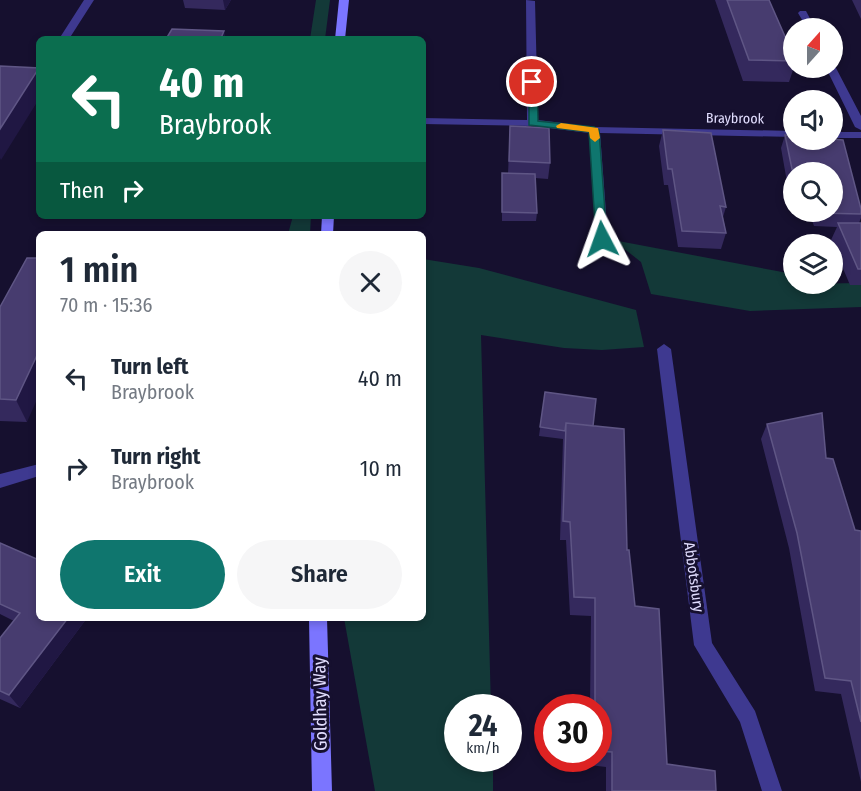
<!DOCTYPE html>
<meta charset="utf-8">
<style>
:root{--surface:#fff;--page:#f6f6f7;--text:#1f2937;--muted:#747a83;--accent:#0f766e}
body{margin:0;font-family:"Fira Sans Condensed",sans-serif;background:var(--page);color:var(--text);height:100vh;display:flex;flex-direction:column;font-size:22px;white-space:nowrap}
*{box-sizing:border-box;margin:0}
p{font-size:20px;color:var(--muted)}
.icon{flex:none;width:33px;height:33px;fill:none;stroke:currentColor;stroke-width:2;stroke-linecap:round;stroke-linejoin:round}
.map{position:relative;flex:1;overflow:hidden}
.sheet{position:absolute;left:36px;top:231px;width:390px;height:390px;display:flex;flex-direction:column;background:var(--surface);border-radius:9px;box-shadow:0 3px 9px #0003}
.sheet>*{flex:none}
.top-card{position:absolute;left:36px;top:36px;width:390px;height:183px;border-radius:9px;box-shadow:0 3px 9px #0003;background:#0b6e4f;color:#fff;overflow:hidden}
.needle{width:39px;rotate:21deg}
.fabs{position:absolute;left:783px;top:18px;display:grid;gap:12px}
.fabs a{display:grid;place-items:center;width:60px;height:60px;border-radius:50%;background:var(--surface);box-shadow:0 3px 9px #0003;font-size:30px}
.speed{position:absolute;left:444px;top:694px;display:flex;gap:12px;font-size:30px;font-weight:700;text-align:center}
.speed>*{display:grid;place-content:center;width:78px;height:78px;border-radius:50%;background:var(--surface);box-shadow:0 3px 9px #0003;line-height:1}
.speed small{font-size:15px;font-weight:400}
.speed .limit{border:9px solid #d22;background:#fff;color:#111}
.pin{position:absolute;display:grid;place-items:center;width:51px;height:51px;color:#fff;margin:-26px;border:3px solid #fff;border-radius:50%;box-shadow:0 2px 6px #0007}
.me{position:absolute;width:66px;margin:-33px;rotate:356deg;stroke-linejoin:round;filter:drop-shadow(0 0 4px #0008)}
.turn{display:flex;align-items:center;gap:21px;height:126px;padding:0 24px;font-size:27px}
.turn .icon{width:78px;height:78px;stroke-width:2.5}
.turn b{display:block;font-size:42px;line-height:51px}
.then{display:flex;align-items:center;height:57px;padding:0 24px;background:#0003;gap:12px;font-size:22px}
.round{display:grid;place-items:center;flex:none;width:63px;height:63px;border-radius:32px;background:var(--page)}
.head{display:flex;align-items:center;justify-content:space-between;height:102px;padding:0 24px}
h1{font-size:36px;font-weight:600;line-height:45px}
.button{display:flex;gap:12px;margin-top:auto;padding:12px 24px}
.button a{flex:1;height:69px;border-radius:36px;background:var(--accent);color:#fff;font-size:24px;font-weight:600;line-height:69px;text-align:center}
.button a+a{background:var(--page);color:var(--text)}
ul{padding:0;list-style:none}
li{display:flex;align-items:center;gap:18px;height:90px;padding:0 24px}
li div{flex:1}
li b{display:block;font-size:22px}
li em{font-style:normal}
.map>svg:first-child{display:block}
.green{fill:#133938}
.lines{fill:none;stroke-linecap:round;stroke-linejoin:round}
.street{fill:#3e3990;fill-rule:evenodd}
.secondary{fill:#7b75ff;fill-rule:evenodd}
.wall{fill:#34295d}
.shaded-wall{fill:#201743}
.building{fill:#473c6f;stroke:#5f5685;stroke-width:1.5}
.route{fill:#0f766e;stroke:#0a4d48;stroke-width:1.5}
.slow{fill:#f59e0b}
.labels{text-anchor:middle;stroke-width:6;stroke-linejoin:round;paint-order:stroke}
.far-street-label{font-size:14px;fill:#e2deff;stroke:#16102f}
.street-label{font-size:15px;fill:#e2deff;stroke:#16102f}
.near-street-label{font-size:18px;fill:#e2deff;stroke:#16102f}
</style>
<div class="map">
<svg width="861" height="791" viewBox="0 0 861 791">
<rect width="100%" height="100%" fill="#16102f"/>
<path class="green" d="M 316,0 L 330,0 L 325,39 L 310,39 Z
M 293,216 L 311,216 L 310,234 L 288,234 Z
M 613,240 L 793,274 L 794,284 L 861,283 L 861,307 L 750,311 L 651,294 L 641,262 Z
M 423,259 L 479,268 L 636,310 L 644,347 L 602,350 L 564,348 L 481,335 L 491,708 L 458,708 L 458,759 L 493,759 L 493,791 L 375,791 L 344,618 L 423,618 Z"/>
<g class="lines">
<path class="street" d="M 84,0 L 94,0 L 69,39 L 59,39 Z
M 526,0 L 535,1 L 538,120 L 594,127 L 794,131 L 794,137 L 600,133 L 608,239 L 602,243 L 598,242 L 589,133 L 533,126 L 423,124 L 423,118 L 527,120 Z
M 800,11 L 806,11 L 815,28 L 807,28 L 798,13 Z
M 832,65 L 836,68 L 861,116 L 861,130 L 855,127 L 826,68 L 832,68 Z
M 832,132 L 861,132 L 861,138 L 832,138 Z
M 664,344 L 671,349 L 712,643 L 755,711 L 782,791 L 762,791 L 740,722 L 694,645 L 657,349 Z
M 39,464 L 39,476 L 0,488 L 0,474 Z"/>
<path class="secondary" d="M 339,0 L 349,0 L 345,39 L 335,39 Z
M 322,216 L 334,216 L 333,234 L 321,234 Z
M 309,618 L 327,618 L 332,791 L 312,791 Z"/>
</g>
<path class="wall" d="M 183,0 L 231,0 L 225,10 L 185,8 Z
M 715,0 L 769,0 L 794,57 L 794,67 L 789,82 L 743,81 Z
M 852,0 L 861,0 L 861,19 Z
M 510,126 L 550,163 L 548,179 L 535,178 L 537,213 L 536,221 L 502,221 L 502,173 L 508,174 Z
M 663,130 L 726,207 L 723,217 L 726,233 L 721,249 L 678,247 L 668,185 L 664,185 L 659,146 Z
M 785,135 L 794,136 L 794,140 L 832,139 L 843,140 L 861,209 L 861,218 L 859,223 L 861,223 L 861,285 L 850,285 L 831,240 L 837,227 L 814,226 L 809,212 L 832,212 L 832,172 L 794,172 L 794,183 L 787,182 L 781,148 Z
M 0,307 L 27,422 L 0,421 Z
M 545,392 L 593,426 L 627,550 L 635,606 L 667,764 L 716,791 L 606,791 L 606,767 L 589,765 L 589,759 L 598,759 L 598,708 L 590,708 L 591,616 L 570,615 L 566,540 L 560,540 L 563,439 L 539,436 Z
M 767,424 L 826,458 L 855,530 L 861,531 L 861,782 L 841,694 L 815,691 L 789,548 L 761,439 Z
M 0,543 L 39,618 L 87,618 L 20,708 L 0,699 L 0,638 L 14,621 L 0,614 Z"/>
<path class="shaded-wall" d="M 223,0 L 231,0 L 225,10 Z
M 224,31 L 226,39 L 221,39 L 221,38 Z
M 39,69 L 39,99 L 1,160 L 0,158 L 0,129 Z
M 39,351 L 39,395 L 27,422 L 16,400 Z
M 68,618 L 87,618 L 20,708 L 9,695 Z"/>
<path class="building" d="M 727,0 L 769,0 L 794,57 L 794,61 L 749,60 Z
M 172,29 L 224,31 L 221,38 L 224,38 L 223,39 L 166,39 Z
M 0,66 L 39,68 L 0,129 Z
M 510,126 L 549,128 L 550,163 L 509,161 Z
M 663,130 L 711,133 L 726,207 L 720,206 L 726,233 L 682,231 L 672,169 L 668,169 Z
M 785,135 L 794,136 L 794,140 L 832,139 L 843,140 L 861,209 L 861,214 L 819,213 L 818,212 L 832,212 L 832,172 L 806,172 L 805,171 L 792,169 Z
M 502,173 L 535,174 L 537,213 L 502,212 Z
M 838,223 L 861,223 L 861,269 L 858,269 Z
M 27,258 L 39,258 L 39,351 L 16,400 L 0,399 L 0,307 Z
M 545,392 L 596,399 L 593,426 L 566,423 L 565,431 L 540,427 Z
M 822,413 L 826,458 L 833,459 L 855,530 L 861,531 L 861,722 L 851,681 L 825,678 L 797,533 L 767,424 Z
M 566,423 L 624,429 L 627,550 L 629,550 L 635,606 L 659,609 L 667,764 L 715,771 L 716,791 L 612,791 L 612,752 L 598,751 L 598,708 L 595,708 L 595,598 L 574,597 L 570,522 L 563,521 Z
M 0,543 L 39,560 L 39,618 L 68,618 L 9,695 L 0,691 L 0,638 L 20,613 L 0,604 Z"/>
<path class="route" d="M 529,80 L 537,82 L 538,121 L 594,127 L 599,130 L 607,239 L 606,241 L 602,242 L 596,239 L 589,132 L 529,125 Z"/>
<path class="slow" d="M 561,123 L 598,128 L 600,138 L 595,142 L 590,138 L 589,132 L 557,128 L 556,126 Z"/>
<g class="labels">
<g class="far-street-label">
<text transform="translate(735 118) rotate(1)" y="5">Braybrook</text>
</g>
<g class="street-label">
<text transform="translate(694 577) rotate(82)" y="5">Abbotsbury</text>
</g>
<g class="near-street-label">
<text transform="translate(320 704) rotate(-91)" y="6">Goldhay Way</text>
</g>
</g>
</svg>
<div class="fabs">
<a><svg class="needle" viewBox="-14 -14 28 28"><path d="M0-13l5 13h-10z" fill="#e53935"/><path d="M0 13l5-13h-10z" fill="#747a83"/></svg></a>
<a><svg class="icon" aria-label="sound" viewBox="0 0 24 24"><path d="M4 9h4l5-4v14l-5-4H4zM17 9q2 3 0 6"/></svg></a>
<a><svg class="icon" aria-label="search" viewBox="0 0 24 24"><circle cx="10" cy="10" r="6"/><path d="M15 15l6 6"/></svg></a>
<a><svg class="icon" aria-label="layers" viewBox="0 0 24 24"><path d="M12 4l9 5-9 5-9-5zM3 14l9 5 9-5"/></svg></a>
</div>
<div class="speed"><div>24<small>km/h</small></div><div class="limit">30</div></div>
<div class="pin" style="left:532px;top:82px;background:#d93025"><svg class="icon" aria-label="arrive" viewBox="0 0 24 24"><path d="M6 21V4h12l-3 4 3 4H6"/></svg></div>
<svg class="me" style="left:602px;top:239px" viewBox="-20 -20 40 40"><path d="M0-17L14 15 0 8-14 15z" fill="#0f766e" stroke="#fff" stroke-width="4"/></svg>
<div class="top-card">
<div class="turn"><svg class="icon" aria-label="left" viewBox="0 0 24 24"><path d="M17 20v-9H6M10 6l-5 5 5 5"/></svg><div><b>40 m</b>Braybrook</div></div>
<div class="then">Then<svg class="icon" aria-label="right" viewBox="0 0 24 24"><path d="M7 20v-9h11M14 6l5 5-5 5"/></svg></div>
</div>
<section class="sheet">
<div class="head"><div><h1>1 min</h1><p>70 m · 15:36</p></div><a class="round"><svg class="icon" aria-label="close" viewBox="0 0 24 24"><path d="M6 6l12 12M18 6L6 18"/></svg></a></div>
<ul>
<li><svg class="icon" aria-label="left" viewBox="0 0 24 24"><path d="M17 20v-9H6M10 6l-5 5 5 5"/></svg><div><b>Turn left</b><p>Braybrook</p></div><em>40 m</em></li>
<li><svg class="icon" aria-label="right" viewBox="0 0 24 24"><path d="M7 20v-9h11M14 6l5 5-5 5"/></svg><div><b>Turn right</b><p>Braybrook</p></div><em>10 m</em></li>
</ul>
<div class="button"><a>Exit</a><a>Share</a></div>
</section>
</div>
